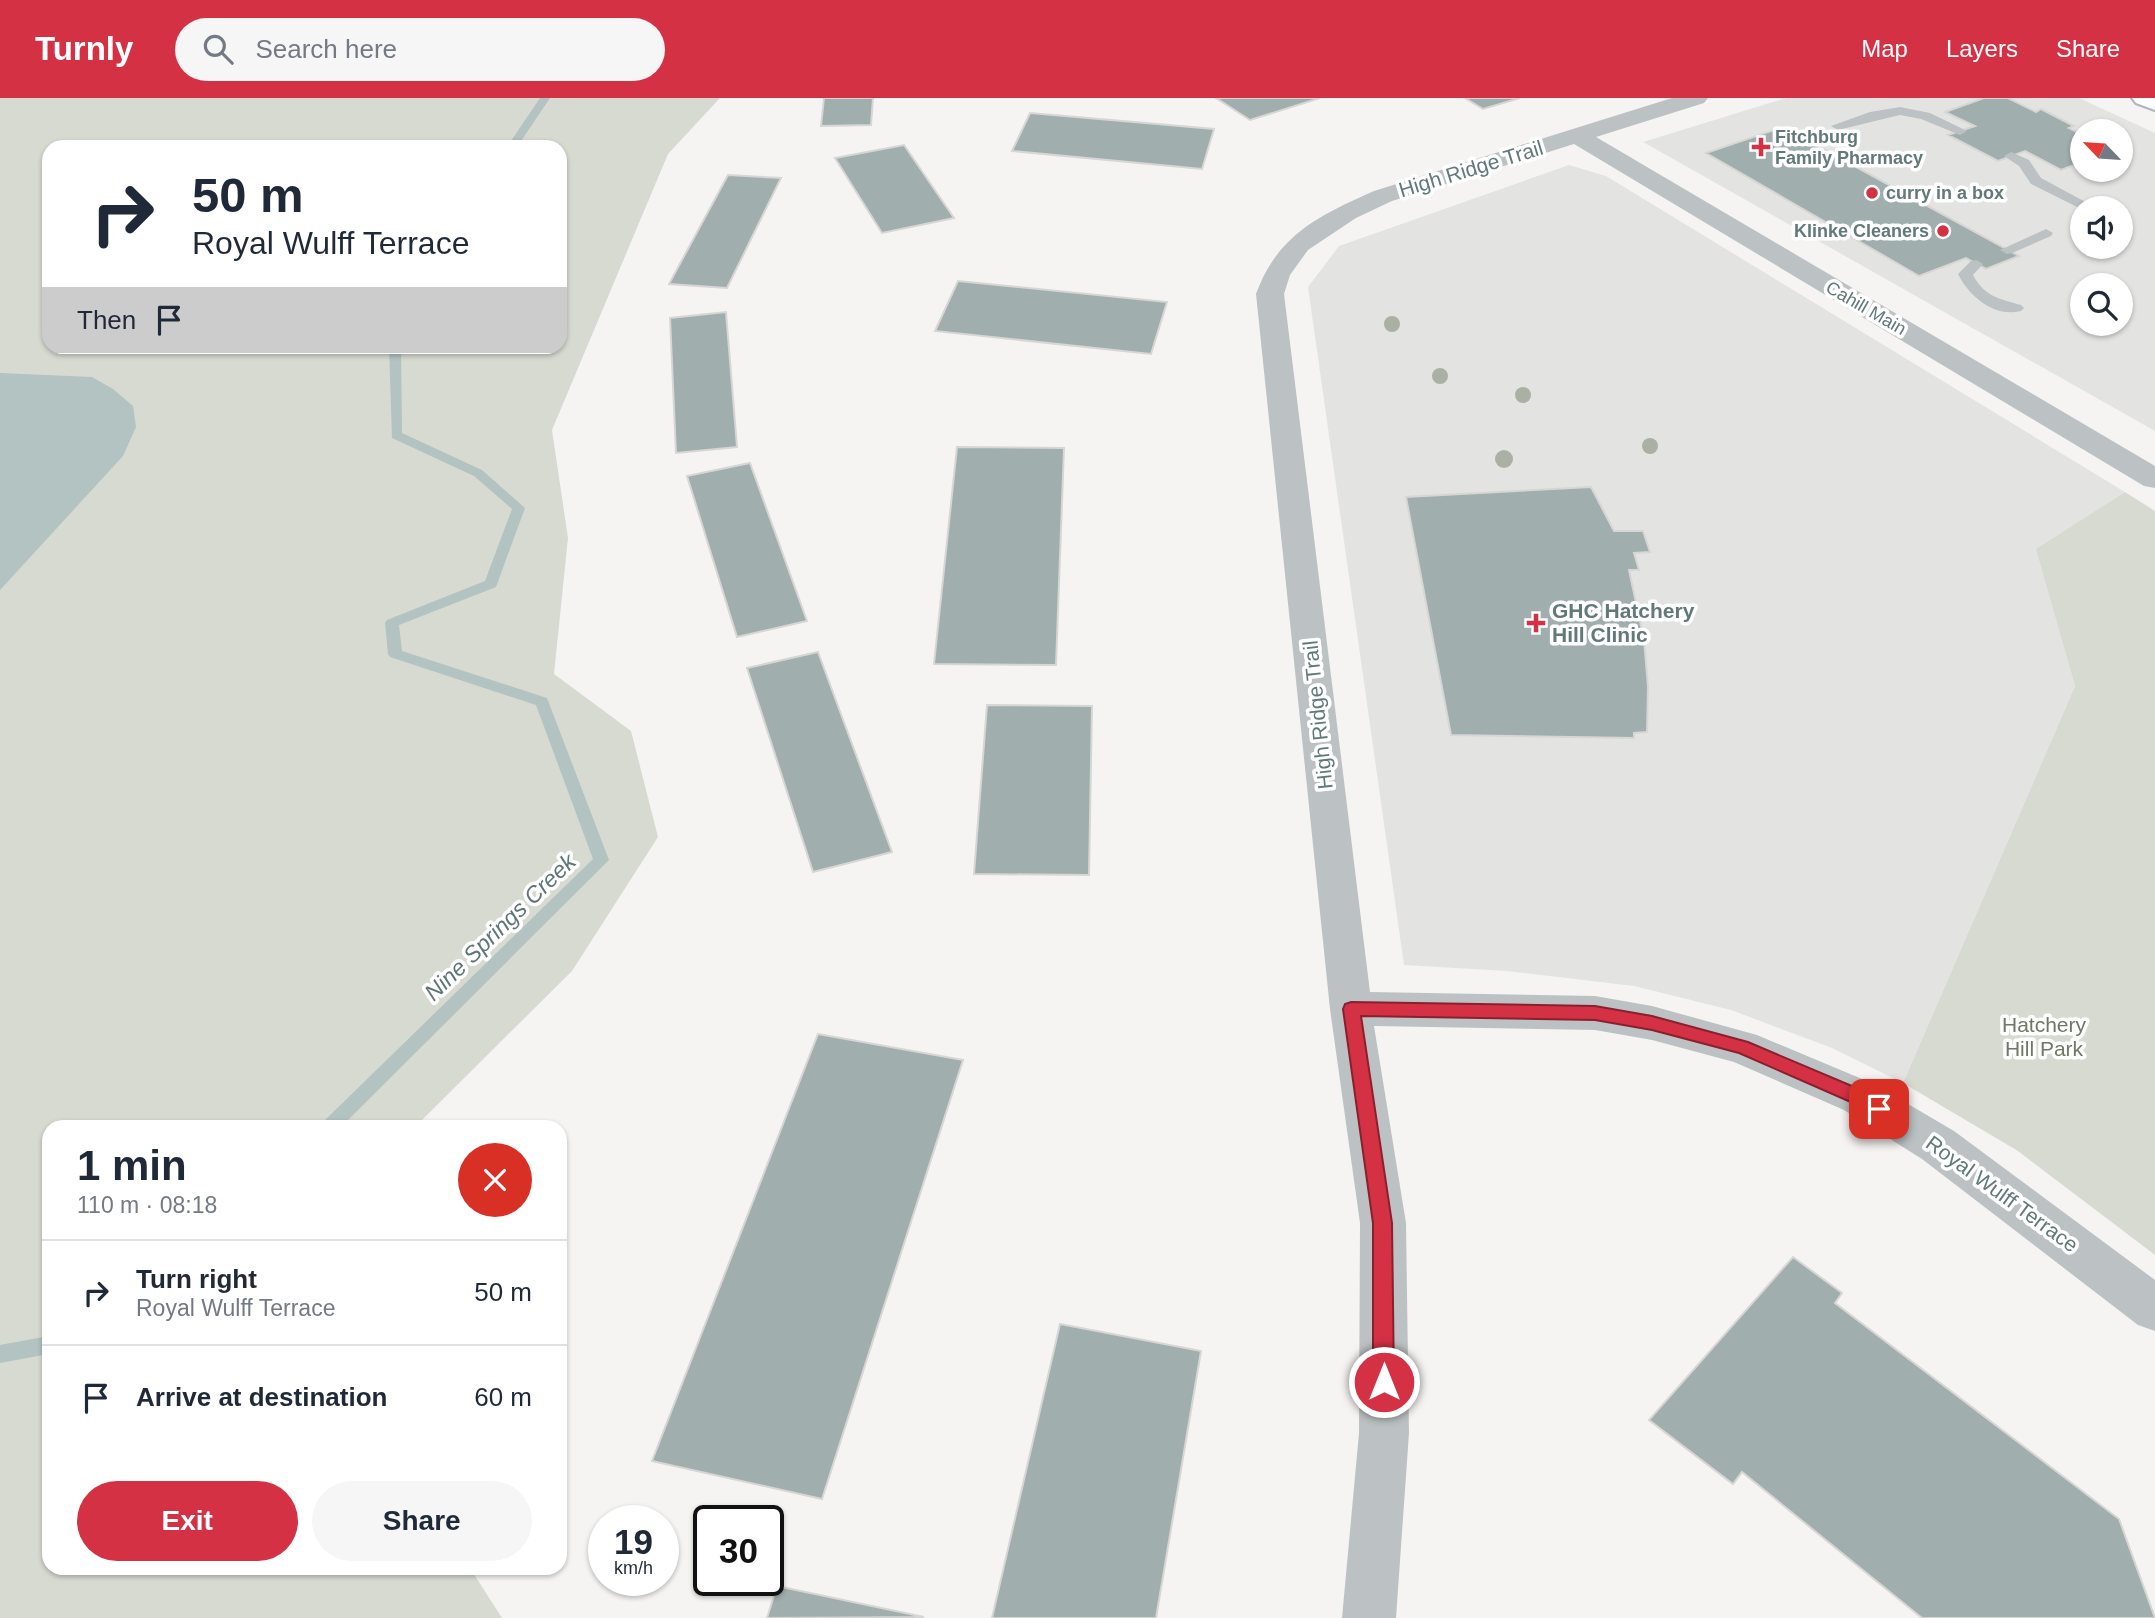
<!DOCTYPE html>
<meta charset="utf-8">
<style>
:root{--surface:#fff;--page:#f6f6f7;--text:#1f2937;--muted:#747a83;--line:#e0e1e3;--accent:#d53145}
body{margin:0;font-family:Arial,sans-serif;background:var(--page);color:var(--text);height:100vh;display:flex;flex-direction:column;font-size:26px;white-space:nowrap}
*{box-sizing:border-box;margin:0}
p{font-size:23px;color:var(--muted)}
.icon{flex:none;width:38px;height:38px;fill:none;stroke:currentColor;stroke-width:2;stroke-linecap:round;stroke-linejoin:round}
.map{position:relative;flex:1;overflow:hidden}
.drawer{position:absolute;left:42px;top:1022px;width:525px;height:455px;display:flex;flex-direction:column;background:var(--surface);border-radius:21px;box-shadow:0 2px 5px #0004}
.drawer>*{flex:none}
.top-card{position:absolute;left:42px;top:42px;width:525px;height:214px;border-radius:21px;box-shadow:0 2px 5px #0004;background:#fff;color:var(--text);overflow:hidden}
.needle{width:46px;rotate:295deg}
.controls{position:absolute;left:2070px;top:21px;display:grid;gap:14px}
.controls a{display:grid;place-items:center;width:63px;height:63px;border-radius:50%;background:var(--surface);box-shadow:0 2px 5px #0004;font-size:35px}
.speed{position:absolute;left:588px;top:1407px;display:flex;gap:14px;font-size:35px;font-weight:700;text-align:center}
.speed>*{display:grid;place-content:center;width:91px;height:91px;border-radius:50%;background:var(--surface);box-shadow:0 2px 5px #0004;line-height:1}
.speed small{font-size:18px;font-weight:400}
.speed .limit{border:4px solid #111;border-radius:10px;background:#fff;color:#111}
.pin{position:absolute;display:grid;place-items:center;width:60px;height:60px;color:#fff;margin:-30px;border-radius:14px;box-shadow:0 4px 10px #0006}
.me{position:absolute;width:77px;margin:-38px;rotate:0deg;stroke-linejoin:round;filter:drop-shadow(0 0 5px #0008)}
.turn{display:flex;align-items:center;gap:24px;height:147px;padding:0 35px;font-size:32px}
.turn .icon{width:91px;height:91px;stroke-width:2.5}
.turn b{display:block;font-size:49px;line-height:60px}
.then{display:flex;align-items:center;height:66px;padding:0 35px;background:#0003;gap:14px;font-size:26px}
.round{display:grid;place-items:center;flex:none;width:74px;height:74px;border-radius:37px;background:var(--page)}
.headline{display:flex;align-items:center;justify-content:space-between;height:119px;padding:0 35px}
h1{font-size:42px;font-weight:800;line-height:52px}
.button{display:flex;gap:14px;margin-top:auto;padding:14px 35px}
.button a{flex:1;height:80px;border-radius:42px;background:var(--accent);color:#fff;font-size:28px;font-weight:800;line-height:80px;text-align:center}
.button a+a{background:var(--page);color:var(--text)}
ul{padding:0;list-style:none}
li{display:flex;align-items:center;gap:21px;height:105px;padding:0 35px;border-top:2px solid var(--line)}
li div{flex:1}
li b{display:block;font-size:26px}
li em{font-style:normal}
header{display:flex;align-items:center;gap:42px;box-sizing:border-box;height:98px;padding:0 35px;background:var(--accent);color:#fff}
header strong{font-size:33px}
nav{display:flex;gap:38px;margin-inline-start:auto;font-size:24px}
.search{width:490px;height:63px;background:var(--page);display:flex;align-items:center;gap:18px;box-sizing:border-box;padding:0 24px;border-radius:38px;color:var(--muted);font-size:26px}
.map>svg:first-child{display:block}
.built{fill:#e3e4e2;fill-rule:evenodd}
.green{fill:#d7dad1;fill-rule:evenodd}
.water{fill:#b2c3c2}
.lines{fill:none;stroke-linecap:round;stroke-linejoin:round}
.stream{fill:#b2c3c2;fill-rule:evenodd}
.building{fill:#a1aeae;stroke:#d6d6d4;stroke-width:2}
.secondary-casing{stroke:#aeb7b8;stroke-width:4}
.lane{fill:#bcc2c3;fill-rule:evenodd}
.street{fill:#bcc2c3;fill-rule:evenodd}
.secondary{fill:#fff;fill-rule:evenodd}
.tree{fill:#abb0a4}
.route{fill:#d53145;stroke:#8a202d;stroke-width:2}
.poi-dot{fill:#d53145;stroke:#fff;stroke-width:2.5}
.labels{text-anchor:middle;stroke-width:7;stroke-linejoin:round;paint-order:stroke}
.far-poi-label{font-size:18px;font-weight:bold;fill:#62797a;stroke:#fff;text-anchor:start}
.far-street-label{font-size:18px;fill:#62797a;stroke:#fff}
.street-label{font-size:21px;fill:#62797a;stroke:#fff}
.poi-label{font-size:21px;font-weight:bold;fill:#62797a;stroke:#fff;text-anchor:start}
.park-label{font-size:21px;fill:#6f7865;stroke:#fff}
.water-label{font-size:23px;font-style:italic;fill:#5d7675;stroke:#fff}
</style>
<header>
<strong>Turnly</strong>
<div class="search"><svg class="icon" aria-label="search" viewBox="0 0 24 24"><circle cx="10" cy="10" r="6"/><path d="M15 15l6 6"/></svg>Search here</div>
<nav><a>Map</a><a>Layers</a><a>Share</a></nav>
</header>
<div class="map">
<svg width="2155" height="1520" viewBox="0 0 2155 1520">
<rect width="100%" height="100%" fill="#f5f4f2"/>
<path class="built" d="M 1786,0 L 2079,0 L 2155,35 L 2155,333 L 1643,44 ZM 2082,33 L 2121,33 L 2121,72 L 2082,72 ZM 2082,110 L 2121,110 L 2121,149 L 2082,149 ZM 2082,187 L 2121,187 L 2121,226 L 2082,226 Z
M 1569,67 L 1606,78 L 2125,394 L 2037,451 L 2075,588 L 1903,985 L 1832,950 L 1731,912 L 1634,888 L 1506,873 L 1404,867 L 1308,189 L 1339,148 Z"/>
<path class="green" d="M 0,0 L 720,0 L 668,56 L 552,332 L 568,440 L 554,576 L 631,633 L 658,739 L 572,873 L 415,1029 L 49,1029 L 49,1470 L 470,1470 L 502,1520 L 0,1520 ZM 49,49 L 560,49 L 560,248 L 49,248 Z
M 2125,394 L 2155,413 L 2155,1157 L 2018,1053 L 1903,985 L 2075,588 L 2036,451 Z"/>
<path class="water" d="M 0,275 L 92,279 L 113,291 L 133,308 L 136,329 L 123,358 L 0,492 Z"/>
<g class="lines">
<path class="stream" d="M 540,0 L 550,0 L 517,49 L 507,49 Z
M 389,248 L 401,248 L 402,335 L 482,372 L 525,410 L 496,489 L 399,527 L 402,553 L 547,600 L 609,762 L 341,1029 L 320,1029 L 323,1024 L 593,761 L 536,607 L 390,559 L 388,556 L 385,525 L 387,522 L 485,483 L 512,411 L 474,378 L 392,340 Z
M 49,1238 L 49,1256 L 0,1265 L 0,1247 Z"/>
</g>
<path class="building" d="M 824,0 L 873,0 L 871,27 L 821,28 Z
M 1216,0 L 1320,0 L 1250,22 Z
M 1465,0 L 1520,0 L 1483,11 Z
M 1984,0 L 2008,0 L 2036,14 L 2041,11 L 2074,28 L 2069,30 L 2082,36 L 2082,64 L 2061,72 L 2025,53 L 1998,63 L 1948,37 L 1975,28 L 1945,14 Z
M 1030,15 L 1214,31 L 1202,71 L 1012,53 Z
M 1783,29 L 2019,158 L 1986,171 L 1966,160 L 1919,178 L 1706,55 Z
M 904,47 L 954,120 L 882,135 L 835,60 Z
M 728,77 L 781,80 L 727,190 L 669,186 Z
M 958,183 L 1167,204 L 1151,256 L 935,233 Z
M 726,214 L 737,349 L 676,355 L 670,220 Z
M 957,349 L 1064,350 L 1056,567 L 934,566 Z
M 750,365 L 807,523 L 737,539 L 687,378 Z
M 1591,389 L 1614,433 L 1643,433 L 1650,454 L 1634,455 L 1639,472 L 1629,472 L 1644,542 L 1648,589 L 1647,634 L 1634,635 L 1634,640 L 1451,637 L 1406,399 Z
M 818,554 L 892,754 L 813,774 L 747,570 Z
M 987,607 L 1092,608 L 1089,777 L 974,776 Z
M 818,936 L 963,962 L 822,1401 L 652,1363 Z
M 1793,1159 L 1842,1195 L 1835,1205 L 2119,1421 L 2155,1520 L 1922,1520 L 1742,1374 L 1733,1386 L 1649,1322 Z
M 1060,1226 L 1201,1253 L 1156,1520 L 992,1520 Z
M 777,1488 L 924,1519 L 767,1520 Z"/>
<g class="lines">
<g class="secondary-casing">
<path id="secondary" d="M 2132,0 L 2155,0 L 2155,12 L 2136,5 Z"/>
</g>
<path class="lane" d="M 1900,9 L 1930,15 L 1967,33 L 1960,37 L 1921,21 L 1900,17 L 1838,32 L 1831,28 L 1870,14 Z
M 2011,54 L 2029,62 L 2041,80 L 2093,108 L 2081,111 L 2031,86 L 2019,68 L 2004,58 Z
M 2046,131 L 2053,135 L 2051,138 L 2012,155 L 2007,156 L 2000,152 Z
M 1976,162 L 1983,166 L 1973,177 C 1984,198 1999,201 2021,207 L 2024,210 L 2021,213 C 1994,220 1969,198 1958,176 L 1971,163 Z"/>
<path class="street" d="M 1672,0 L 1708,0 L 1704,5 L 1596,39 L 2155,368 L 2155,390 L 2144,388 L 1574,46 L 1392,103 L 1356,120 L 1308,152 L 1290,177 L 1284,196 L 1370,894 L 1595,898 L 1652,908 L 1757,937 L 1874,986 L 1954,1033 L 2155,1182 L 2155,1233 L 2138,1227 L 1922,1061 L 1844,1012 L 1734,964 L 1652,942 L 1595,932 L 1374,928 L 1406,1125 L 1409,1335 L 1396,1520 L 1342,1520 L 1359,1335 L 1360,1125 L 1330,911 L 1256,196 C 1277,137 1320,117 1374,93 Z"/>
<use href="#secondary" class="secondary"/>
</g>
<g class="tree">
<circle cx="1392" cy="226" r="8"/>
<circle cx="1440" cy="278" r="8"/>
<circle cx="1523" cy="297" r="8"/>
<circle cx="1650" cy="348" r="8"/>
<circle cx="1504" cy="361" r="9"/>
</g>
<path class="route" d="M 1351,904 L 1595,908 L 1652,918 L 1748,944 L 1866,994 L 1886,1006 L 1888,1011 L 1886,1017 L 1879,1019 L 1873,1017 L 1853,1005 L 1739,955 L 1652,932 L 1595,922 L 1361,918 L 1392,1125 L 1394,1284 L 1391,1291 L 1384,1294 L 1376,1291 L 1373,1284 L 1373,1125 L 1343,911 L 1345,906 Z"/>
<g class="poi-dot">
<path d="M1757.5 38.5h7v7h7v7h-7v7h-7v-7h-7v-7h7z"/>
<circle cx="1872" cy="95" r="7"/>
<circle cx="1943" cy="133" r="7"/>
<path d="M1532.5 514.5h7v7h7v7h-7v7h-7v-7h-7v-7h7z"/>
</g>
<g class="labels">
<g class="far-poi-label">
<text x="1775" y="45">Fitchburg<tspan x="1775" dy="21">Family Pharmacy</tspan></text>
<text x="1886" y="101">curry in a box</text>
<text x="1929" y="139" text-anchor="end">Klinke Cleaners</text>
</g>
<g class="far-street-label">
<text transform="translate(1866 210) rotate(30)" y="6">Cahill Main</text>
</g>
<g class="street-label">
<text transform="translate(1471 71) rotate(-17)" y="7">High Ridge Trail</text>
<text transform="translate(1318 617) rotate(-96)" y="7">High Ridge Trail</text>
<text transform="translate(2002 1096) rotate(36)" y="7">Royal Wulff Terrace</text>
</g>
<g class="poi-label">
<text x="1552" y="520">GHC Hatchery<tspan x="1552" dy="24">Hill Clinic</tspan></text>
</g>
<g class="park-label">
<text x="2044" y="934">Hatchery<tspan x="2044" dy="24">Hill Park</tspan></text>
</g>
<g class="water-label">
<text transform="translate(500 829) rotate(-44)" y="8">Nine Springs Creek</text>
</g>
</g>
</svg>
<div class="controls">
<a><svg class="needle" viewBox="-14 -14 28 28"><path d="M0-13l5 13h-10z" fill="#e53935"/><path d="M0 13l5-13h-10z" fill="#747a83"/></svg></a>
<a><svg class="icon" aria-label="sound" viewBox="0 0 24 24"><path d="M4 9h4l5-4v14l-5-4H4zM17 9q2 3 0 6"/></svg></a>
<a><svg class="icon" aria-label="search" viewBox="0 0 24 24"><circle cx="10" cy="10" r="6"/><path d="M15 15l6 6"/></svg></a>
</div>
<div class="speed"><div>19<small>km/h</small></div><div class="limit">30</div></div>
<div class="pin" style="left:1879px;top:1011px;background:#d93025"><svg class="icon" aria-label="arrive" viewBox="0 0 24 24"><path d="M6 21V4h12l-3 4 3 4H6"/></svg></div>
<svg class="me" style="left:1384px;top:1284px" viewBox="-20 -20 40 40"><circle r="17" fill="#d53145" stroke="#fff" stroke-width="3"/><path d="M0-11L8 9 0 5-8 9z" fill="#fff"/></svg>
<div class="top-card">
<div class="turn"><svg class="icon" aria-label="right" viewBox="0 0 24 24"><path d="M7 20v-9h11M14 6l5 5-5 5"/></svg><div><b>50 m</b>Royal Wulff Terrace</div></div>
<div class="then">Then<svg class="icon" aria-label="arrive" viewBox="0 0 24 24"><path d="M6 21V4h12l-3 4 3 4H6"/></svg></div>
</div>
<section class="drawer">
<div class="headline"><div><h1>1 min</h1><p>110 m · 08:18</p></div><a class="round" style="background:#d93025;color:#fff"><svg class="icon" aria-label="close" viewBox="0 0 24 24"><path d="M6 6l12 12M18 6L6 18"/></svg></a></div>
<ul>
<li><svg class="icon" aria-label="right" viewBox="0 0 24 24"><path d="M7 20v-9h11M14 6l5 5-5 5"/></svg><div><b>Turn right</b><p>Royal Wulff Terrace</p></div><em>50 m</em></li>
<li><svg class="icon" aria-label="arrive" viewBox="0 0 24 24"><path d="M6 21V4h12l-3 4 3 4H6"/></svg><div><b>Arrive at destination</b></div><em>60 m</em></li>
</ul>
<div class="button"><a>Exit</a><a>Share</a></div>
</section>
</div>
